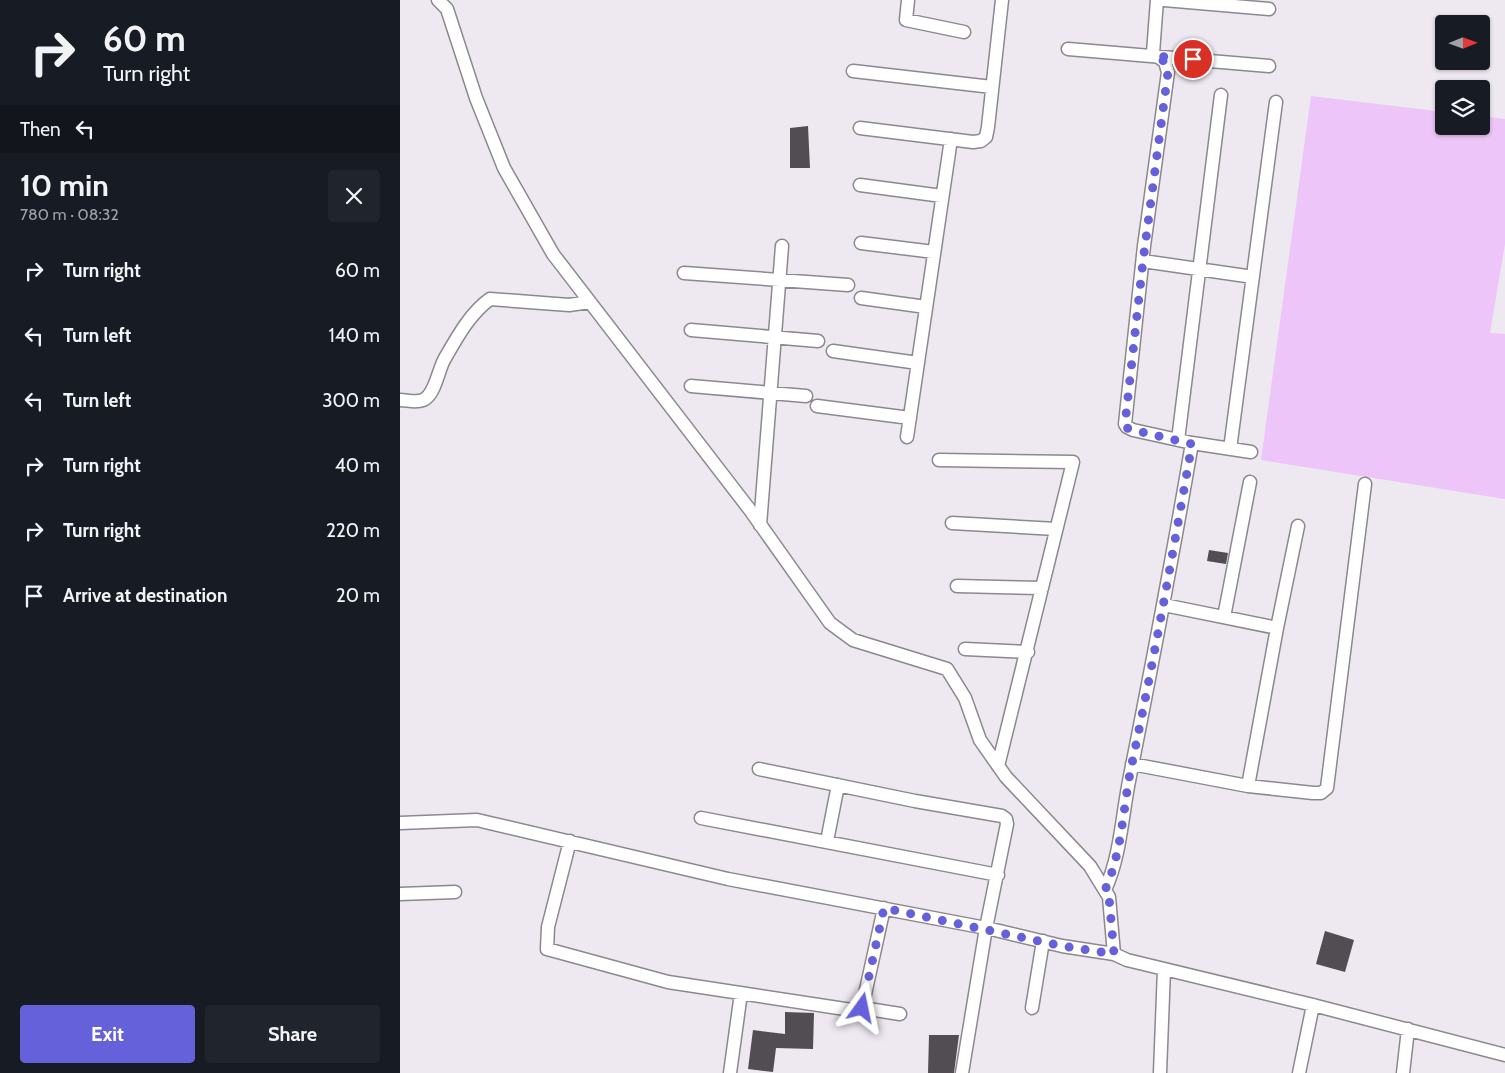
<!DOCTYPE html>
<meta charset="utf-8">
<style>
:root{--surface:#171b24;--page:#20242c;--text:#f1f3f6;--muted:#9ea1a6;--accent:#6561da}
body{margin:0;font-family:Cabin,sans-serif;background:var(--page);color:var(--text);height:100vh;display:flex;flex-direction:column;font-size:19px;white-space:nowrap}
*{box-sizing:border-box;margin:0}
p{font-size:16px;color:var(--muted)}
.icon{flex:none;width:28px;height:28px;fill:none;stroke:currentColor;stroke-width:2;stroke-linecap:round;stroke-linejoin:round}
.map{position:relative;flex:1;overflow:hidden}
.drawer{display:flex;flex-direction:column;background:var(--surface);width:400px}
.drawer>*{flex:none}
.guide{background:#171b24;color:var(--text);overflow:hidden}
.needle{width:32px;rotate:89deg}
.tools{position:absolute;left:1035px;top:15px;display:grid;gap:10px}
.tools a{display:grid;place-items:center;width:55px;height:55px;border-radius:5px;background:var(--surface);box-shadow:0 1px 4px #0004;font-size:25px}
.pin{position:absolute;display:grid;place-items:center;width:42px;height:42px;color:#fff;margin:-21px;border:2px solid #fff;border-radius:50%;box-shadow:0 1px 5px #0007}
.me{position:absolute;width:55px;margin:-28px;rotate:12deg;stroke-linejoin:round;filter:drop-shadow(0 0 4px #0008)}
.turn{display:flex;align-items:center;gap:18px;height:105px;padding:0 20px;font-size:22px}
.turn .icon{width:65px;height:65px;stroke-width:2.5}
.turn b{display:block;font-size:35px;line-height:42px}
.then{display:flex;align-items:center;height:48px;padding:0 20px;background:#0003;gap:10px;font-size:19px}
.round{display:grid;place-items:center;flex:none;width:52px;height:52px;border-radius:5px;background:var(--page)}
.headline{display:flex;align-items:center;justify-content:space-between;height:85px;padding:0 20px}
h1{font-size:30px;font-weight:700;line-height:38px}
.button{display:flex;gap:10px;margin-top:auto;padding:10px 20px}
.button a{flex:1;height:58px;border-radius:5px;background:var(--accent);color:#fff;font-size:20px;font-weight:700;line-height:58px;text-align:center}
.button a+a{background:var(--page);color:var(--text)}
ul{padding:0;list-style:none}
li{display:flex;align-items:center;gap:15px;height:65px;padding:0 20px}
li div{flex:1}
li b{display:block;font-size:19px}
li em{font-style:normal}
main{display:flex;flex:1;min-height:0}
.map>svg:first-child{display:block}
.green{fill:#edc5f8}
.building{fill:#524c53}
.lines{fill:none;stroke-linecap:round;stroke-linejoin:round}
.minor-casing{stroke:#8d878f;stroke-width:15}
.minor{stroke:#fff;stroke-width:12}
.route{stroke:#6561da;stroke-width:9;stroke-dasharray:0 16.2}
</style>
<main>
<section class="drawer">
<div class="guide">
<div class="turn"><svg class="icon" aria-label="right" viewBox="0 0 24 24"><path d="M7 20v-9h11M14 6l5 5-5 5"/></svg><div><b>60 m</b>Turn right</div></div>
<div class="then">Then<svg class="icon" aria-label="left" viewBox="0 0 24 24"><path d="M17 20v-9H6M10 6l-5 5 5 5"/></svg></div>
</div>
<div class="headline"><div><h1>10 min</h1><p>780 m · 08:32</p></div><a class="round"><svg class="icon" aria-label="close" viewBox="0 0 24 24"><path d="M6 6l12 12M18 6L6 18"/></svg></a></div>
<ul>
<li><svg class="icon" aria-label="right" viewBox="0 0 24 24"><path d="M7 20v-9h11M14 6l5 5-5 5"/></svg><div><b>Turn right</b></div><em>60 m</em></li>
<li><svg class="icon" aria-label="left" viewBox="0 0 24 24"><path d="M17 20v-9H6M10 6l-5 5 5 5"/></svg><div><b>Turn left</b></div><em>140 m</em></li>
<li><svg class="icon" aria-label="left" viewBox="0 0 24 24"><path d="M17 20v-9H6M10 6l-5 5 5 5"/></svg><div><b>Turn left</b></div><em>300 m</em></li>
<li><svg class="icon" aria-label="right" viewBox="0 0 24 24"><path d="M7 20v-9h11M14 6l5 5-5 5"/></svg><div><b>Turn right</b></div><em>40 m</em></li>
<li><svg class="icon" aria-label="right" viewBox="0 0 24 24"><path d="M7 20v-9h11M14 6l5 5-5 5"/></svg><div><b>Turn right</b></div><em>220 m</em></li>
<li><svg class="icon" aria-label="arrive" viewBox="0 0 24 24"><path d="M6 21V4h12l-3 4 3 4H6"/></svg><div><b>Arrive at destination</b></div><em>20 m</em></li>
</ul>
<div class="button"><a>Exit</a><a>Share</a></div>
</section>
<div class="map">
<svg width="1105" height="1073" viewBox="0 0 1105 1073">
<rect width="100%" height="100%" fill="#eee8f0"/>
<path class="green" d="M 911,96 L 1044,112 L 1044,126 L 1081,126 L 1081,116 L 1105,119 L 1105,244 L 1090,333 L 1105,334 L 1105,499 L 861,460 Z"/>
<path class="building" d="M 408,126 L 410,168 L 390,168 L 390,128 Z
M 809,550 L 828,553 L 826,564 L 807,561 Z
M 925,931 L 954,940 L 945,972 L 916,964 Z
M 385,1012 L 414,1013 L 413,1049 L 376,1048 L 373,1072 L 348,1069 L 353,1030 L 385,1034 Z
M 529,1035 L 559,1035 L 554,1073 L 528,1073 Z"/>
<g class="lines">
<g class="minor-casing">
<path id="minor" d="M 38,0 L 47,9 L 76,98 L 104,168 L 153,254 L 350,510 L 430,623 L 453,640 L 547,669 L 565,698 L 580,740 L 606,777 L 690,866 L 709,897 L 714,954 L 727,960 L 913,1005 L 1105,1055
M 508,0 L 506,20 L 564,32
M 757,0 L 753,53 L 765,62 L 768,72 L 744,246 L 725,424 L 727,427 L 733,430 L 792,443 L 851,452
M 764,0 L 869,9
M 668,49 L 869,66
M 453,71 L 592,87
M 460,128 L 573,142 L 581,141 L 586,137 L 588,127 L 602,0
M 460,185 L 542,196
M 461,243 L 534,252
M 743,261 L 853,277
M 284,273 L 448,285
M 461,298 L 526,307
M 291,330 L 418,341
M 433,351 L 518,363
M 291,386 L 406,396
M 0,400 C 7,400 16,403 23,400 C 35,395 38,371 44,360 C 56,339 70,313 90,299 L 169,305 L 190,302
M 417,406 L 510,418
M 507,437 L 551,139
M 778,440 L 821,95
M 830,449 L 876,102
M 539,460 L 673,462 L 598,766
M 552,523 L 656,529
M 360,525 L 382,246
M 557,586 L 642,588
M 764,605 L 877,628
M 824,617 L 850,482
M 565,649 L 628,652
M 732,764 L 848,786 L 913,793 L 921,793 L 927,788 L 965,484
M 359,769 L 515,801 L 602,816 L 606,819 L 607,824 L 586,928 L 562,1073
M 848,786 L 877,628 L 898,526
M 301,818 L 598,875
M 0,823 L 77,820 L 328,879 L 591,929 L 662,946 L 714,954
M 170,841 L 148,927 L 147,949 L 268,982 L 458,1011 L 462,1008 L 484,908
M 427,841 L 438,785
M 705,890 C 721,855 722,814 730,776 C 752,665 773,555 792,443
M 0,894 L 55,892
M 462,1008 L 500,1014
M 632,1008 L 643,941
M 330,1073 L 341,993
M 760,1073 L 764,969
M 899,1073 L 913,1005
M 1003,1073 L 1008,1029"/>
</g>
<use href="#minor" class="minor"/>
</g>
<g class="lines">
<path class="route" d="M 462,1008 L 484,908 L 662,946 L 714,954 L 709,897 L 705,890 C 722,853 723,808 731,768 C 754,660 773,552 792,444 L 733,430 L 727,428 L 725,424 L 743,261 L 768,72 L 765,62 L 756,56 L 793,59"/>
</g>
</svg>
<div class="tools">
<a><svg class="needle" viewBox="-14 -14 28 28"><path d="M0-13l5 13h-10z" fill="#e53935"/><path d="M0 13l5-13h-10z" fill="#9ea1a6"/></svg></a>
<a><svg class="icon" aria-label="layers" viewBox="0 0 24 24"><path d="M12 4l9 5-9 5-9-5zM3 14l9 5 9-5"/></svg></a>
</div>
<div class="pin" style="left:793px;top:59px;background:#d93025"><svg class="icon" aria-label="arrive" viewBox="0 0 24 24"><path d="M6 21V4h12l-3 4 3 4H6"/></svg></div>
<svg class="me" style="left:462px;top:1008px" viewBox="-20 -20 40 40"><path d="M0-17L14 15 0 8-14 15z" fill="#6561da" stroke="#fff" stroke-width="4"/></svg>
</div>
</main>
